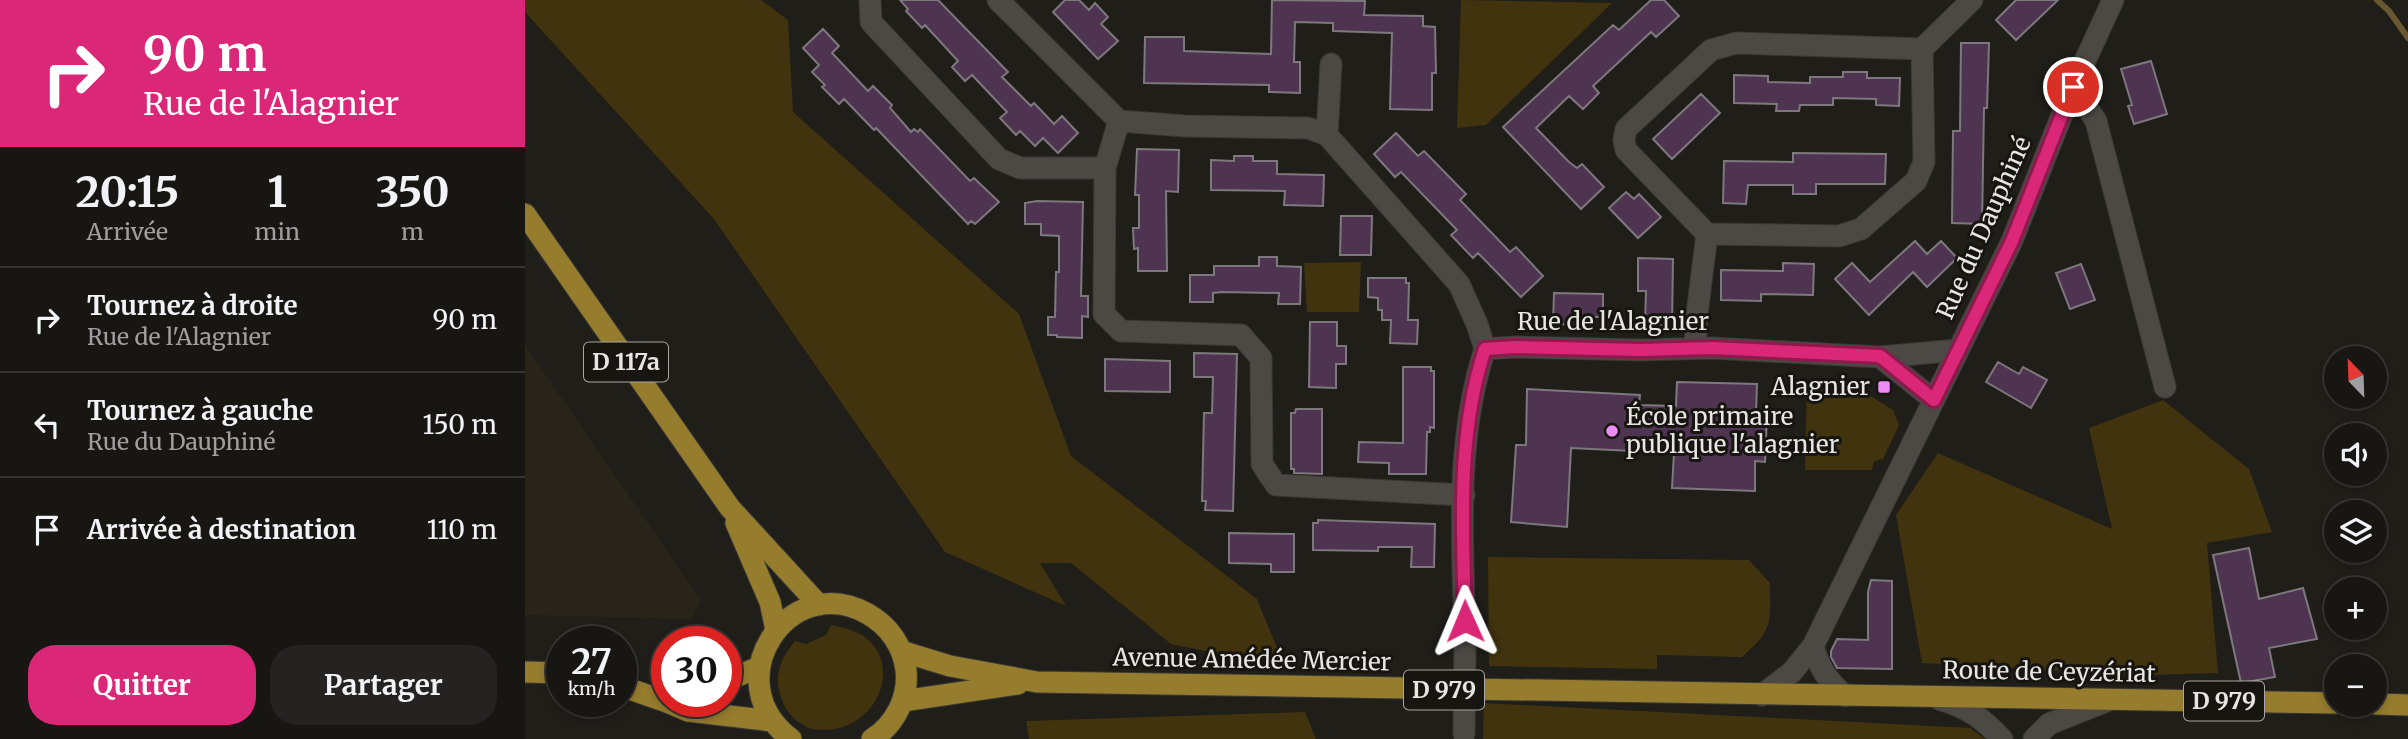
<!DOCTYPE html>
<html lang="fr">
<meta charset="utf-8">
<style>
:root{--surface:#181613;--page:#252321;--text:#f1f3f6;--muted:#9f9fa0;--line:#363533;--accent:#db2777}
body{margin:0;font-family:Merriweather,serif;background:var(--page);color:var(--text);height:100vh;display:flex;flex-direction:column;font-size:26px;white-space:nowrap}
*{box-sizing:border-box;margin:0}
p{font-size:23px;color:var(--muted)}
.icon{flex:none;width:38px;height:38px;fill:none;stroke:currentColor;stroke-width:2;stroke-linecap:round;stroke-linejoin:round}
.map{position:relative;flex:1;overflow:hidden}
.sheet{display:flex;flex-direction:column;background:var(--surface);width:525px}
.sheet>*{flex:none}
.banner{background:#db2777;color:#fff;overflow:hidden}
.needle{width:46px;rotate:337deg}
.fabs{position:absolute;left:1799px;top:346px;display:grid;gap:14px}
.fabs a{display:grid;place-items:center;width:63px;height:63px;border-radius:50%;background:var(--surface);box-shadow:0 4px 10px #0003,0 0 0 2px var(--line);font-size:35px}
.speed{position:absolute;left:21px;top:626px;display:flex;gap:14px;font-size:35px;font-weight:700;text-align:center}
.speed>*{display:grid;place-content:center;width:91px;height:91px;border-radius:50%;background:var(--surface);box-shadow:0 4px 10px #0003,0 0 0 2px var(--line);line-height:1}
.speed small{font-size:18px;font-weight:400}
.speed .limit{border:10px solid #d22;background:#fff;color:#111}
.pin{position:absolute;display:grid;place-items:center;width:60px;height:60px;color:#fff;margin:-30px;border:4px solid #fff;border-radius:50%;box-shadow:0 2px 7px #0007}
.me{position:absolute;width:77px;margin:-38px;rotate:359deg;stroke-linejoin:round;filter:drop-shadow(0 0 5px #0008)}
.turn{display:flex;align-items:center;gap:24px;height:147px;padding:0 28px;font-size:32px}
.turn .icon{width:91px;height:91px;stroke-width:2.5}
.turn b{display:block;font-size:49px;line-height:60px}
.eta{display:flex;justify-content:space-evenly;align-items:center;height:119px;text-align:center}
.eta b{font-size:42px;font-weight:700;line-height:49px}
.primary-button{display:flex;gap:14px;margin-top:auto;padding:14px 28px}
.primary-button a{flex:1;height:80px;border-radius:28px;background:var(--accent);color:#fff;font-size:28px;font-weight:700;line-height:80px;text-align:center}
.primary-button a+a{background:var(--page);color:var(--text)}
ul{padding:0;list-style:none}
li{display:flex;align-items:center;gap:21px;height:105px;padding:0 28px;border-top:2px solid var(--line)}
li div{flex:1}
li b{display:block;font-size:26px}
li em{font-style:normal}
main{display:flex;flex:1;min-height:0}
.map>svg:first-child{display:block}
.built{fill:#282419}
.green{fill:#41330e}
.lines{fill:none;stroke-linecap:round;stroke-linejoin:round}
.stream{stroke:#685932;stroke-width:6}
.building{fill:#4f3451;stroke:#7d787d;stroke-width:2}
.minor-casing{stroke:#3b3936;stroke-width:23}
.primary-casing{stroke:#3b3936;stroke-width:23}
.minor{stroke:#4c4944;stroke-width:21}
.primary{stroke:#967c2d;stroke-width:21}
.minor-bridge-casing{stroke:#3b3936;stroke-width:23;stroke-linecap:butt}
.minor-bridge{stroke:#4c4944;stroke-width:21}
.route-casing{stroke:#8e194d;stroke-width:18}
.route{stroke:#db2777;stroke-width:12}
.poi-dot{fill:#ef8bf7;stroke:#171510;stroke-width:2.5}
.labels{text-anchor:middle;stroke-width:6;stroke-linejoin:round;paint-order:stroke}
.shield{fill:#171510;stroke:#a9a7a4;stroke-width:2}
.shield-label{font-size:23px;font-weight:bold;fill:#e8e6e3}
.street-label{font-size:24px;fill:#e8e6e3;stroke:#171510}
.poi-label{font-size:24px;fill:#e8e6e3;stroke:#171510;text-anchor:end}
</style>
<main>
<section class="sheet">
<div class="banner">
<div class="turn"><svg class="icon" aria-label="right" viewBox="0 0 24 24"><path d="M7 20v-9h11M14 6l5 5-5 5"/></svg><div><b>90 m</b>Rue de l'Alagnier</div></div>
</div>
<div class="eta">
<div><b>20:15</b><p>Arrivée</p></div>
<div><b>1</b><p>min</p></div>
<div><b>350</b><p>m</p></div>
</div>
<ul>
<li><svg class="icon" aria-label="right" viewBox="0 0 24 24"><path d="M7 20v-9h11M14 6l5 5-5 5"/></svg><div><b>Tournez à droite</b><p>Rue de l'Alagnier</p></div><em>90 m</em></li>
<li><svg class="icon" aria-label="left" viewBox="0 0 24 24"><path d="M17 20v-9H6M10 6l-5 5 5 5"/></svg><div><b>Tournez à gauche</b><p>Rue du Dauphiné</p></div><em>150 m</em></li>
<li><svg class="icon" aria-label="arrive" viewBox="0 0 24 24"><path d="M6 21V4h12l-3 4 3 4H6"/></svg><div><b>Arrivée à destination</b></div><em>110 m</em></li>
</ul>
<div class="primary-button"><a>Quitter</a><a>Partager</a></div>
</section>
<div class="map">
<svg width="1883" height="739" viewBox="0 0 1883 739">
<rect width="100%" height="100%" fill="#201e19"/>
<path class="built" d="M 0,345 L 176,600 L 167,619 L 0,615 Z"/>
<path class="green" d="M 0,0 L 236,0 L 263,20 L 268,112 L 494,314 L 546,456 L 732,599 L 760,667 L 646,644 L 546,563 L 515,563 L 541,606 L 420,552 L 189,219 L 0,12 Z
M 936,0 L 1087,3 L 961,125 L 932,128 Z
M 836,262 L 834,312 L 782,312 L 779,263 Z
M 1282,381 L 1336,390 L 1368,410 L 1374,425 L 1358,459 L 1349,461 L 1347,470 L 1280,470 Z
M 1638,400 L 1724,469 L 1747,532 L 1682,543 L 1693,673 L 1621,675 L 1397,663 L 1371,515 L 1413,453 L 1587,529 L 1564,428 Z
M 963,557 L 1224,560 L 1245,583 C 1245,623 1249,629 1217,657 L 1132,655 L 1132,669 L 964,666 Z
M 306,625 C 316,627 328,630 337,635 C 382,664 350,739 287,729 C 274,725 261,713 257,700 C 248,677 255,659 270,641 L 281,644 L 301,635 Z
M 959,703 L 1445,728 L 1460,739 L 958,739 Z
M 780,712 L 791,739 L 504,739 L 501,721 Z"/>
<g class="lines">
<path class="stream" d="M 1852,0 L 1864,11 L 1883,38"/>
</g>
<path class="building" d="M 375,0 L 413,0 L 483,72 L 477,77 L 506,106 L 509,103 L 529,124 L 537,116 L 553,133 L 533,153 L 518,138 L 510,146 L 495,131 L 491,135 L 475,118 L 482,112 L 447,75 L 440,81 L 427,67 L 433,61 L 400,25 L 397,28 L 381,11 L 383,9 Z
M 540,0 L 554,0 L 564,10 L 570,3 L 583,17 L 576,24 L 593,41 L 573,59 L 528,12 Z
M 747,0 L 840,1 L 839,15 L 898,16 L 898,26 L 910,27 L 911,73 L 907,73 L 907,110 L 865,109 L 867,33 L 808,31 L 808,23 L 770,22 L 769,62 L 775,62 L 775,93 L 744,92 L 744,85 L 619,83 L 620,37 L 659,37 L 659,51 L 746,54 Z
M 1126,0 L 1139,0 L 1154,16 L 1131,37 L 1126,32 L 1068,86 L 1074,93 L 1058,109 L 1044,96 L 1011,128 L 1044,162 L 1052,168 L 1057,164 L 1079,187 L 1056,209 L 978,127 L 1088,25 L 1094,30 Z
M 1491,0 L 1533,0 L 1491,40 L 1471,20 Z
M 298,29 L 314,46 L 307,53 L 343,91 L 348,86 L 367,105 L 365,108 L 386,132 L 389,129 L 393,132 L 395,129 L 445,181 L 449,178 L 474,202 L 450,224 L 446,221 L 443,224 L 351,128 L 349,130 L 319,99 L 314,104 L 297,87 L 300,85 L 287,72 L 294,65 L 278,48 Z
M 1436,43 L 1464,43 L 1462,108 L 1459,108 L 1457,224 L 1427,223 L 1428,131 L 1435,131 Z
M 1626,61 L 1642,114 L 1609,124 L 1603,106 L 1607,105 L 1596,69 Z
M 1318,72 L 1342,72 L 1342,78 L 1375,78 L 1374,106 L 1351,105 L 1351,99 L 1308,98 L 1308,105 L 1275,105 L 1274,111 L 1251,111 L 1252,104 L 1209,103 L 1209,75 L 1243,76 L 1243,82 L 1285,83 L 1285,77 L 1318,77 Z
M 1176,94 L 1195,113 L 1147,159 L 1128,139 Z
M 871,133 L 893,156 L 899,151 L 941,194 L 935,200 L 985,252 L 991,247 L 1018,276 L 996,297 L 953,253 L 948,258 L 926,235 L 932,230 L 876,172 L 870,177 L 849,154 Z
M 612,149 L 654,150 L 653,192 L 641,191 L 642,271 L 613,271 L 613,248 L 609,249 L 608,228 L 614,228 L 614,195 L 610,195 Z
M 1268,153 L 1361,154 L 1360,184 L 1291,184 L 1291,194 L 1268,194 L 1268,185 L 1223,185 L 1221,204 L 1198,203 L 1199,161 L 1268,162 Z
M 709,156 L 728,156 L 728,161 L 752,161 L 752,174 L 799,175 L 798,206 L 759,205 L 760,191 L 686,190 L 686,160 L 709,161 Z
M 1101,192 L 1109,199 L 1114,194 L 1136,217 L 1113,238 L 1084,208 Z
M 512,201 L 558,202 L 556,296 L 563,296 L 563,317 L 557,316 L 557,338 L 532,337 L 532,335 L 523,335 L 523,317 L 530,317 L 531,272 L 534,272 L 534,236 L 516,235 L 516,224 L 500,224 L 500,203 Z
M 816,216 L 847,216 L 846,255 L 815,255 Z
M 1390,241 L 1402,254 L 1416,241 L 1432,258 L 1402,287 L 1388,272 L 1344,315 L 1310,279 L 1327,263 L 1345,282 Z
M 734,257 L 752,257 L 752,266 L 776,267 L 775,304 L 753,304 L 754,293 L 697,292 L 688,293 L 688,302 L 665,302 L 665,275 L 689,275 L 689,266 L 734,266 Z
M 1113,258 L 1148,259 L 1147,325 L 1120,325 L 1121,291 L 1113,291 Z
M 1258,263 L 1289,264 L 1288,295 L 1236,294 L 1236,301 L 1196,300 L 1196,270 L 1258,271 Z
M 1556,264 L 1570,300 L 1545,309 L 1531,273 Z
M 843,278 L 881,278 L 881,283 L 884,283 L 883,320 L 893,320 L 892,344 L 865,343 L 866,320 L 857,320 L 857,310 L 853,310 L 853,298 L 843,297 Z
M 1029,293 L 1078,294 L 1078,317 L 1066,317 L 1066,325 L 1028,324 Z
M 785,322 L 812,322 L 812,346 L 821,346 L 821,364 L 811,364 L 811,388 L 784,387 Z
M 669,353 L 712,354 L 708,511 L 680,510 L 681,501 L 677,501 L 679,413 L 687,413 L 688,377 L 669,377 Z
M 580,359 L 645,361 L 645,392 L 580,391 Z
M 1473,362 L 1494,374 L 1498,367 L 1522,380 L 1506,408 L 1461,382 Z
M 878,367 L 906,367 L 906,371 L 909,371 L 909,428 L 905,427 L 905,432 L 902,432 L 901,474 L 864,474 L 864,463 L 833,462 L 834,442 L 878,443 Z
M 1152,382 L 1232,384 L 1231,414 L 1242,415 L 1240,462 L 1230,461 L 1230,491 L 1147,488 L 1149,453 L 1046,448 L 1042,527 L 986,522 L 991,445 L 1001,445 L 1002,389 L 1115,395 L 1114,405 L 1151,406 Z
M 771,409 L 797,409 L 797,474 L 769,473 L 769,469 L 766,469 L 766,413 L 770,413 Z
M 793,520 L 910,524 L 909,567 L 886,567 L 887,547 L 853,547 L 853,551 L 788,550 L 788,523 L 793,523 Z
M 704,533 L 769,534 L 769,572 L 746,572 L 746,564 L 704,563 Z
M 1724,548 L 1734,599 L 1778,588 L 1792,639 L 1744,648 L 1750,677 L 1716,683 L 1688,555 Z
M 1346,580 L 1367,581 L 1367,669 L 1312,668 L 1306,657 L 1306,651 L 1312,639 L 1343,640 L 1343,592 Z"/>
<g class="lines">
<g class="minor-casing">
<path id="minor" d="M 345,0 L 346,22 L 474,159 L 495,168 L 580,168
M 473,0 L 594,121 L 660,126 L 783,128 L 802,135 L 934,284 L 952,324 L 960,349
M 1548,87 L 1571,121 L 1640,387
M 594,121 L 580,168 L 579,314 L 596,331 L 716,335 L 736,358 L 737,464 L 751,485 L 939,495
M 802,135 L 806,64
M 1182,234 L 1314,236 L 1336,229 L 1391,181 L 1399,162 L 1397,49 L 1447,0
M 1170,348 L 1172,314 L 1182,234 L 1101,150 L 1099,140 L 1101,129 L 1186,50 L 1211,43 L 1397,49
M 1355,357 L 1409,400
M 940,644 C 938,546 929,443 960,349 L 990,347 L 1116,350 L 1187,348 L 1355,357 L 1433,350
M 1288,646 C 1294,668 1303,681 1320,696
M 1237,695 L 1267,672 L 1288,646 L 1487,241 L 1548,87 L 1588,0
M 1414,699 C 1443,708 1456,717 1477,739
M 1509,739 L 1524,724 L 1584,700"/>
</g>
<g class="primary-casing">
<path id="primary" d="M 0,214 L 205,508 L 294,605
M 211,523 L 245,602 L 251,630
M 376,651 L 425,666 L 512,682 L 1811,703
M 0,672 L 37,673
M 201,681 L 234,667
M 96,686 L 142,702
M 378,701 L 493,684
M 142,702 L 163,711 L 247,721
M 1850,704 L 1883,705
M 266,739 C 190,682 263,569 343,614 C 364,626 378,646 381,670 C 384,697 370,725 347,739"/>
</g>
<use href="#minor" class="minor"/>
<use href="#primary" class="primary"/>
<g class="minor-bridge-casing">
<path id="minor-bridge" d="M 939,736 L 940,644"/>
</g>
<use href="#minor-bridge" class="minor-bridge"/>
</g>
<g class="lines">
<g class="route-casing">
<path id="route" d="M 940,621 C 938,531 931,436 960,349 L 990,347 L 1116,350 L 1187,348 L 1355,356 L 1409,400 L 1487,241 L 1548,87"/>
</g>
<use href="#route" class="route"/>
</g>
<g class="poi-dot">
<rect x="1352" y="380" width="14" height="14" rx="3.5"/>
<circle cx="1087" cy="431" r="7"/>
</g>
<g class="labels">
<g class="shield">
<rect x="59" y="342.5" width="84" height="39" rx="5"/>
<rect x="879" y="670.5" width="80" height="39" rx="5"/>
<rect x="1659" y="681.5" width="80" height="39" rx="5"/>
</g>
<g class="shield-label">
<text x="101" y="370">D 117a</text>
<text x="919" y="698">D 979</text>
<text x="1699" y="709">D 979</text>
</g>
<g class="street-label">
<text transform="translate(1459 228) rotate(-66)" y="8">Rue du Dauphiné</text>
<text x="1088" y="330">Rue de l'Alagnier</text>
<text transform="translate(727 660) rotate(1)" y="8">Avenue Amédée Mercier</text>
<text transform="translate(1524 672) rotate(1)" y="8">Route de Ceyzériat</text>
</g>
<g class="poi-label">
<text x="1345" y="395">Alagnier</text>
<text x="1101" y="425" text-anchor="start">École primaire<tspan x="1101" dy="28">publique l'alagnier</tspan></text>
</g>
</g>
</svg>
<div class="fabs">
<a><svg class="needle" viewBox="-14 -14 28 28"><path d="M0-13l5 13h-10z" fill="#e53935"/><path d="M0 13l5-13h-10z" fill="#9f9fa0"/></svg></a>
<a><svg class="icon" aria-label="sound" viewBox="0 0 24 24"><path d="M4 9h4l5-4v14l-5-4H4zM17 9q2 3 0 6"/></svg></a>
<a><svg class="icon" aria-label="layers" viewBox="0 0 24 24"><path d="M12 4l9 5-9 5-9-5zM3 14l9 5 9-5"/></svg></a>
<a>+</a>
<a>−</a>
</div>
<div class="speed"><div>27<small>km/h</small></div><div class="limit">30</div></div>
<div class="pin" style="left:1548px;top:87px;background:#d93025"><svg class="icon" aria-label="arrive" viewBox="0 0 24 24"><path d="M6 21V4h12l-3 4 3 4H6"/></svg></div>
<svg class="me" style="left:940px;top:621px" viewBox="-20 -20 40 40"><path d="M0-17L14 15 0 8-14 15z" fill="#db2777" stroke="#fff" stroke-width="4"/></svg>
</div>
</main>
